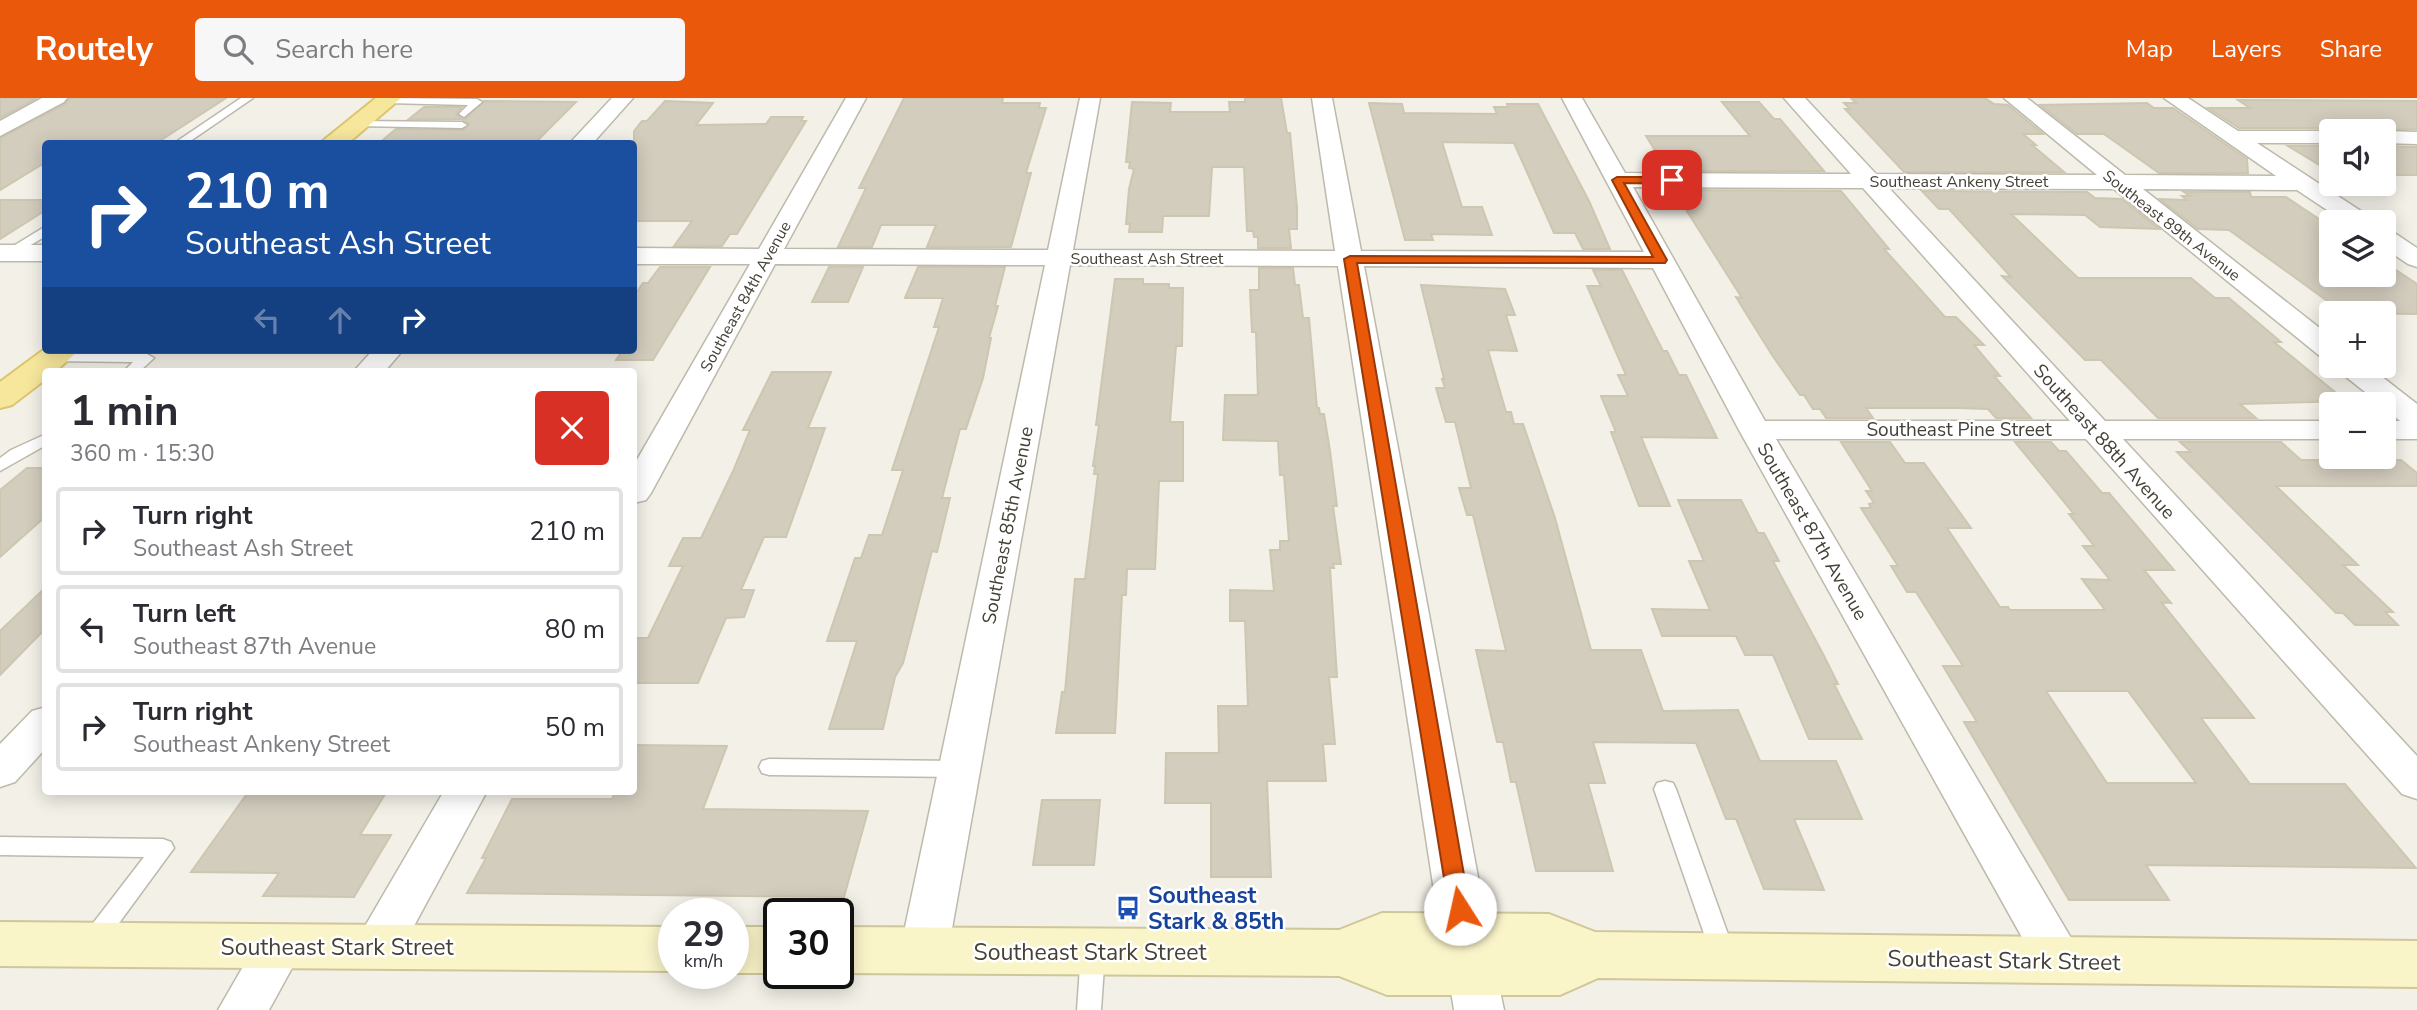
<!DOCTYPE html>
<meta charset="utf-8">
<style>
:root{--surface:#fff;--page:#f7f7f7;--text:#2b2b33;--muted:#7c7c81;--line:#e1e1e2;--accent:#ea580c}
body{margin:0;font-family:"Nunito Sans",sans-serif;background:var(--page);color:var(--text);height:100vh;display:flex;flex-direction:column;font-size:26px;white-space:nowrap}
*{box-sizing:border-box;margin:0}
p{font-size:23px;color:var(--muted)}
.icon{flex:none;width:38px;height:38px;fill:none;stroke:currentColor;stroke-width:2;stroke-linecap:round;stroke-linejoin:round}
.map{position:relative;flex:1;overflow:hidden}
.drawer{position:absolute;left:42px;top:270px;width:595px;height:427px;display:flex;flex-direction:column;background:var(--surface);border-radius:7px;box-shadow:0 4px 18px #0003}
.drawer>*{flex:none}
.guide{position:absolute;left:42px;top:42px;width:595px;height:214px;border-radius:7px;box-shadow:0 4px 18px #0003;background:#1a4fa0;color:#fff;overflow:hidden}
.tools{position:absolute;left:2319px;top:21px;display:grid;gap:14px}
.tools a{display:grid;place-items:center;width:77px;height:77px;border-radius:7px;background:var(--surface);box-shadow:0 4px 18px #0003;font-size:35px}
.speed{position:absolute;left:658px;top:800px;display:flex;gap:14px;font-size:35px;font-weight:700;text-align:center}
.speed>*{display:grid;place-content:center;width:91px;height:91px;border-radius:50%;background:var(--surface);box-shadow:0 4px 18px #0003;line-height:1}
.speed small{font-size:18px;font-weight:400}
.speed .limit{border:4px solid #111;border-radius:10px;background:#fff;color:#111}
.pin{position:absolute;display:grid;place-items:center;width:60px;height:60px;color:#fff;margin:-30px;border-radius:14px;box-shadow:0 4px 10px #0006}
.me{position:absolute;width:77px;margin:-38px;rotate:350deg;stroke-linejoin:round;filter:drop-shadow(0 0 5px #0008)}
.turn{display:flex;align-items:center;gap:24px;height:147px;padding:0 28px;font-size:32px}
.turn .icon{width:91px;height:91px;stroke-width:2.5}
.turn b{display:block;font-size:49px;line-height:60px}
.lanes{display:flex;align-items:center;height:66px;padding:0 28px;background:#0003;justify-content:center;gap:35px;direction:ltr}
.lanes .off{opacity:.35}
.round{display:grid;place-items:center;flex:none;width:74px;height:74px;border-radius:7px;background:var(--page)}
.overview{display:flex;align-items:center;justify-content:space-between;height:119px;padding:0 28px}
h1{font-size:42px;font-weight:700;line-height:52px}
ul{padding:0;list-style:none}
li{display:flex;align-items:center;gap:21px;height:88px;margin:0 14px 10px;padding:0 14px;border:4px solid var(--line);border-radius:7px}
li div{flex:1}
li b{display:block;font-size:26px}
li em{font-style:normal}
header{display:flex;align-items:center;gap:42px;box-sizing:border-box;height:98px;padding:0 35px;background:var(--accent);color:#fff}
header strong{font-size:33px}
nav{display:flex;gap:38px;margin-inline-start:auto;font-size:24px}
.search{width:490px;height:63px;background:var(--page);display:flex;align-items:center;gap:18px;box-sizing:border-box;padding:0 24px;border-radius:7px;color:var(--muted);font-size:26px}
.map>svg:first-child{display:block}
.building{fill:#d3cdbe;stroke:#cdc6b1;stroke-width:2;fill-rule:evenodd}
.lines{fill:none;stroke-linecap:round;stroke-linejoin:round}
.service-casing{stroke:#bdb9ab;stroke-width:3}
.minor-casing{stroke:#bdb9ab;stroke-width:3}
.secondary-casing{stroke:#cfc79a;stroke-width:4}
.primary-casing{stroke:#dbc66d;stroke-width:4}
.service{fill:#fff;fill-rule:evenodd}
.minor{fill:#fff;fill-rule:evenodd}
.secondary{fill:#faf4c9;fill-rule:evenodd}
.primary{fill:#f7e79c;fill-rule:evenodd}
.route{fill:#ea580c;stroke:#983908;stroke-width:2}
.labels{text-anchor:middle;stroke-width:5;stroke-linejoin:round;paint-order:stroke}
.far-street-label{font-size:16px;fill:#454137;stroke:#fff}
.street-label{font-size:19px;fill:#454137;stroke:#fff}
.near-transit-label{font-size:23px;font-weight:bold;fill:#164399;stroke:#fff;text-anchor:start}
.near-street-label{font-size:23px;fill:#454137;stroke:#fff}
</style>
<header>
<strong>Routely</strong>
<div class="search"><svg class="icon" aria-label="search" viewBox="0 0 24 24"><circle cx="10" cy="10" r="6"/><path d="M15 15l6 6"/></svg>Search here</div>
<nav><a>Map</a><a>Layers</a><a>Share</a></nav>
</header>
<div class="map">
<svg width="2417" height="912" viewBox="0 0 2417 912">
<rect width="100%" height="100%" fill="#f2f0e7"/>
<path class="building" d="M 0,0 L 37,0 L 0,20 Z
M 70,0 L 226,0 L 155,46 L 46,46 L 46,64 L 0,92 L 0,40 L 65,6 Z
M 904,0 L 1003,0 L 1002,5 L 1040,5 L 1039,10 L 1046,10 L 1026,75 L 1031,75 L 1011,149 L 927,149 L 936,127 L 881,127 L 872,149 L 838,149 L 866,90 L 859,90 Z
M 1245,0 L 1281,0 L 1287,35 L 1290,35 L 1297,110 L 1297,131 L 1289,131 L 1291,150 L 1258,150 L 1258,139 L 1254,139 L 1253,133 L 1247,133 L 1244,69 L 1212,69 L 1209,118 L 1163,118 L 1162,134 L 1129,134 L 1130,126 L 1126,126 L 1129,91 L 1134,71 L 1129,70 L 1130,64 L 1126,64 L 1132,4 L 1171,5 L 1170,14 L 1230,14 L 1229,4 L 1245,4 Z
M 1851,0 L 1985,0 L 1994,6 L 2008,7 L 2043,36 L 2023,36 L 2036,47 L 2032,47 L 2064,74 L 1904,74 L 1845,11 L 1850,11 L 1844,5 L 1856,5 Z
M 2238,2 L 2417,3 L 2417,31 L 2334,33 L 2331,30 L 2239,30 L 2208,10 L 2250,10 Z
M 484,3 L 576,4 L 534,46 L 378,46 L 396,31 L 463,32 L 469,26 L 462,21 L 409,21 L 424,9 L 462,9 L 456,16 L 464,22 Z
M 665,3 L 713,5 L 696,27 L 766,26 L 771,19 L 803,19 L 801,23 L 806,23 L 737,136 L 730,136 L 722,148 L 674,148 L 692,123 L 634,123 L 634,33 L 642,23 L 647,23 Z
M 1722,4 L 1759,4 L 1774,21 L 1780,21 L 1824,73 L 1668,73 L 1646,38 L 1750,38 Z
M 1369,5 L 1402,6 L 1404,15 L 1497,16 L 1494,9 L 1508,9 L 1507,6 L 1538,6 L 1589,103 L 1610,151 L 1583,151 L 1575,135 L 1554,135 L 1514,45 L 1442,44 L 1462,109 L 1482,109 L 1492,137 L 1431,136 L 1433,142 L 1405,142 Z
M 2147,5 L 2154,10 L 2173,10 L 2247,61 L 2248,75 L 2159,75 L 2104,36 L 2077,36 L 2040,7 Z
M 2288,48 L 2331,48 L 2331,74 Z
M 2384,48 L 2417,49 L 2417,77 L 2384,77 Z
M 1680,92 L 1841,93 L 1889,151 L 1884,151 L 1945,219 L 1956,219 L 1984,247 L 1974,247 L 2000,278 L 1994,278 L 2031,320 L 1996,320 L 1988,311 L 1958,310 L 1866,310 L 1873,320 L 1826,320 L 1820,311 L 1813,311 L 1804,297 L 1800,297 L 1772,257 L 1736,199 L 1742,200 L 1685,110 L 1688,110 L 1679,96 L 1683,96 Z
M 1922,93 L 2087,94 L 2095,100 L 2122,101 L 2159,131 L 2100,129 L 2085,117 L 2011,116 L 2078,180 L 2191,180 L 2215,200 L 2229,200 L 2281,244 L 2274,244 L 2346,303 L 2240,306 L 2256,320 L 2158,320 L 2101,262 L 2085,262 L 2002,178 L 2011,179 L 1949,111 L 1939,111 Z
M 2184,94 L 2250,94 L 2251,99 L 2286,99 L 2331,129 L 2331,177 L 2384,177 L 2384,164 L 2417,186 L 2417,216 L 2344,215 L 2229,132 L 2198,131 L 2160,101 L 2187,102 L 2182,98 L 2190,98 Z
M 0,102 L 46,102 L 46,112 L 0,141 Z
M 660,169 L 710,169 L 653,262 L 616,262 L 623,252 L 634,252 L 634,198 L 643,185 L 648,185 Z
M 829,169 L 863,169 L 848,204 L 812,204 Z
M 918,169 L 1005,169 L 995,208 L 998,208 L 989,240 L 991,240 L 983,280 L 966,331 L 960,331 L 942,400 L 950,400 L 937,454 L 932,453 L 903,565 L 895,579 L 883,631 L 829,631 L 857,543 L 827,543 L 855,460 L 861,460 L 869,437 L 882,437 L 903,372 L 892,372 L 939,229 L 934,229 L 943,200 L 905,200 Z
M 1259,170 L 1293,170 L 1295,187 L 1299,187 L 1303,220 L 1309,220 L 1317,310 L 1319,310 L 1320,316 L 1324,316 L 1330,353 L 1337,408 L 1333,408 L 1341,466 L 1333,466 L 1334,470 L 1330,470 L 1337,579 L 1329,579 L 1335,646 L 1323,646 L 1326,683 L 1267,683 L 1271,779 L 1211,779 L 1211,705 L 1165,705 L 1166,655 L 1219,655 L 1218,608 L 1248,608 L 1245,523 L 1230,523 L 1230,492 L 1274,493 L 1270,452 L 1280,452 L 1280,443 L 1289,443 L 1284,377 L 1280,377 L 1278,343 L 1223,342 L 1225,297 L 1258,297 L 1256,234 L 1252,234 L 1250,192 L 1259,192 Z
M 1593,172 L 1622,172 L 1663,253 L 1667,253 L 1679,277 L 1686,277 L 1717,340 L 1641,339 L 1670,408 L 1639,408 L 1611,334 L 1616,334 L 1601,298 L 1628,298 L 1618,277 L 1626,277 L 1587,188 L 1601,188 Z
M 1115,181 L 1143,181 L 1143,186 L 1169,186 L 1169,190 L 1183,190 L 1182,248 L 1176,248 L 1170,324 L 1183,324 L 1183,383 L 1159,383 L 1155,471 L 1127,471 L 1126,497 L 1122,497 L 1115,635 L 1056,635 L 1062,594 L 1065,594 L 1075,481 L 1085,481 L 1098,376 L 1094,376 L 1095,368 L 1093,368 L 1099,327 L 1096,327 Z
M 1421,187 L 1505,191 L 1515,217 L 1506,217 L 1517,253 L 1488,252 L 1506,314 L 1511,314 L 1514,326 L 1523,326 L 1555,420 L 1591,552 L 1641,552 L 1663,613 L 1738,612 L 1760,663 L 1836,663 L 1862,721 L 1794,721 L 1824,792 L 1764,791 L 1736,721 L 1726,721 L 1696,645 L 1593,644 L 1605,685 L 1588,685 L 1613,773 L 1536,773 L 1516,684 L 1511,684 L 1503,644 L 1497,644 L 1476,552 L 1506,553 L 1473,417 L 1467,417 L 1459,390 L 1471,390 L 1455,324 L 1446,324 L 1436,290 L 1445,290 L 1442,281 L 1444,281 Z
M 772,274 L 831,274 L 808,330 L 825,330 L 786,439 L 764,439 L 741,492 L 754,492 L 744,519 L 726,520 L 698,585 L 634,585 L 634,540 L 648,540 L 683,468 L 669,468 L 683,440 L 701,440 L 734,371 L 750,332 L 743,332 Z
M 1841,344 L 1890,344 L 1905,365 L 1924,365 L 1971,430 L 1947,430 L 2000,509 L 2008,509 L 2010,512 L 2105,512 L 2082,481 L 2110,482 L 2083,448 L 2094,448 L 2069,416 L 2074,416 L 2015,344 L 2051,344 L 2059,353 L 2066,353 L 2102,395 L 2109,395 L 2174,472 L 2144,472 L 2171,505 L 2161,504 L 2254,620 L 2201,620 L 2250,686 L 2345,686 L 2416,770 L 2146,767 L 2169,802 L 2069,802 L 1964,624 L 1977,624 L 1943,568 L 1963,568 L 1916,494 L 1907,494 L 1891,468 L 1898,468 L 1861,410 L 1871,410 L 1869,406 L 1874,405 L 1866,393 L 1872,393 ZM 2046,593 L 2128,593 L 2196,685 L 2107,685 Z
M 2180,344 L 2281,344 L 2301,362 L 2401,362 L 2417,375 L 2417,388 L 2276,388 L 2358,467 L 2343,467 L 2393,514 L 2385,514 L 2398,527 L 2355,527 L 2343,515 L 2336,515 L 2177,354 L 2191,354 Z
M 27,370 L 46,370 L 46,418 L 0,459 L 0,392 Z
M 1678,402 L 1741,402 L 1758,435 L 1764,435 L 1779,463 L 1773,463 L 1822,554 L 1838,586 L 1834,586 L 1862,641 L 1809,641 L 1773,557 L 1745,557 L 1736,538 L 1662,538 L 1652,511 L 1710,512 L 1689,463 L 1704,463 Z
M 46,489 L 46,530 L 0,577 L 0,533 Z
M 634,647 L 727,648 L 703,711 L 868,713 L 844,799 L 467,795 L 486,760 L 482,760 L 512,701 L 612,701 L 616,693 L 634,693 Z
M 249,693 L 387,693 L 360,737 L 391,737 L 354,799 L 263,798 L 279,775 L 191,774 Z
M 1042,702 L 1100,702 L 1094,767 L 1033,767 Z"/>
<g class="lines">
<g class="service-casing">
<path id="service" d="M 241,0 L 253,0 L 186,46 L 173,46 Z
M 383,0 L 477,1 L 482,4 L 464,19 L 459,16 L 468,7 L 387,5 L 383,4 Z
M 353,23 L 462,24 L 467,27 L 462,30 L 357,28 L 352,25 Z
M 46,128 L 46,138 L 12,158 L 4,158 L 2,155 Z
M 53,256 L 147,256 L 154,260 L 140,273 L 124,273 L 133,264 L 48,263 L 46,260 L 48,257 Z
M 46,336 L 46,347 L 0,373 L 0,360 L 11,352 Z
M 769,661 L 960,663 L 967,665 L 970,671 L 967,677 L 960,679 L 769,677 L 762,675 L 759,669 L 762,663 Z
M 1665,683 L 1673,685 L 1676,691 L 1735,856 L 1731,863 L 1723,866 L 1715,863 L 1711,856 L 1654,691 L 1657,685 Z
M 0,739 L 163,741 L 171,744 L 174,750 L 100,851 L 92,854 L 84,851 L 80,844 L 84,837 L 144,759 L 0,757 Z
M 1093,844 L 1101,847 L 1105,854 L 1101,912 L 1077,912 L 1081,854 L 1085,847 Z"/>
</g>
<g class="minor-casing">
<path id="minor" d="M 42,0 L 67,0 L 64,4 L 0,38 L 0,23 Z
M 612,0 L 633,0 L 592,46 L 569,46 Z
M 846,0 L 866,0 L 784,151 L 1048,152 L 1080,0 L 1100,0 L 1073,152 L 1335,153 L 1312,0 L 1332,0 L 1361,153 L 1644,154 L 1562,0 L 1582,0 L 1625,75 L 1851,76 L 1784,0 L 1805,0 L 1876,76 L 2097,77 L 2004,0 L 2027,0 L 2125,77 L 2276,78 L 2164,0 L 2188,0 L 2238,33 L 2334,33 L 2331,33 L 2331,45 L 2257,45 L 2370,119 L 2373,124 L 2345,124 L 2297,92 L 2143,91 L 2331,239 L 2331,262 L 2321,259 L 2114,91 L 1889,90 L 2105,323 L 2331,323 L 2331,341 L 2123,341 L 2417,658 L 2417,701 L 2402,696 L 2086,341 L 1776,341 L 2084,862 L 2077,877 L 2060,883 L 2043,877 L 1739,332 L 1653,170 L 1364,168 L 1489,838 L 1482,852 L 1476,854 L 1489,859 L 1496,874 L 1504,912 L 1454,912 L 1448,874 L 1455,859 L 1461,857 L 1448,852 L 1441,838 L 1338,168 L 1070,167 L 948,853 L 941,867 L 924,873 L 907,867 L 900,853 L 1045,167 L 775,166 L 651,395 L 646,402 L 634,405 L 634,367 L 750,166 L 634,166 L 634,150 L 759,151 ZM 1633,89 L 1863,90 L 2070,323 L 1765,323 Z
M 2381,33 L 2384,33 L 2417,34 L 2417,46 L 2384,45 L 2384,33 Z
M 2384,132 L 2393,134 L 2417,150 L 2417,169 L 2408,166 L 2384,150 Z
M 0,147 L 46,147 L 46,163 L 0,163 Z
M 373,252 L 403,252 L 385,273 L 354,273 Z
M 2336,268 L 2368,268 L 2417,306 L 2417,341 L 2384,341 L 2384,323 L 2400,323 L 2384,309 L 2384,306 L 2380,306 L 2340,274 Z
M 46,609 L 46,650 L 15,684 L 0,689 L 0,646 L 32,613 Z
M 444,693 L 487,693 L 395,863 L 378,869 L 361,863 L 354,849 L 361,835 Z
M 280,828 L 297,834 L 304,848 L 269,912 L 218,912 L 263,834 Z"/>
</g>
<g class="secondary-casing">
<path id="secondary" d="M 1382,815 L 1549,816 L 1595,834 L 2417,843 L 2417,889 L 1598,880 L 1560,897 L 1387,897 L 1339,878 L 838,875 L 838,829 L 1339,832 Z
M 0,824 L 674,829 L 674,873 L 0,868 Z
M 733,829 L 779,829 L 779,875 L 733,875 Z"/>
</g>
<g class="primary-casing">
<path id="primary" d="M 376,0 L 401,0 L 347,46 L 319,46 Z
M 46,250 L 79,252 L 56,273 L 46,273 L 46,281 L 12,307 L 0,310 L 0,284 Z"/>
</g>
<use href="#service" class="service"/>
<use href="#minor" class="minor"/>
<use href="#secondary" class="secondary"/>
<use href="#primary" class="primary"/>
</g>
<path class="route" d="M 1617,79 L 1672,79 L 1677,82 L 1672,86 L 1624,85 L 1667,162 L 1665,165 L 1357,165 L 1470,811 L 1467,817 L 1460,820 L 1452,817 L 1449,811 L 1344,161 L 1350,158 L 1653,159 L 1612,82 Z"/>
<defs>
<g id="bus-bare" transform="scale(1.89)"><path d="M-5-6H5V4H4V6H2V4H-2V6H-4V4H-5ZM-3.5-4V0h7V-4ZM-3.5 1.2v1.5H-2V1.2ZM2 1.2v1.5H3.5V1.2Z" fill="#1a4fb4" stroke="#fff" stroke-width="2.5" paint-order="stroke"/></g>
</defs>
<g fill-rule="evenodd">
<use href="#bus-bare" x="1128" y="810"/>
</g>
<g class="labels">
<g class="far-street-label">
<text x="1959" y="89">Southeast Ankeny Street</text>
<text transform="translate(2172 127) rotate(38)" y="6">Southeast 89th Avenue</text>
<text x="1147" y="166">Southeast Ash Street</text>
<text transform="translate(745 198) rotate(-61)" y="6">Southeast 84th Avenue</text>
</g>
<g class="street-label">
<text x="1959" y="338">Southeast Pine Street</text>
<text transform="translate(2105 343) rotate(48)" y="7">Southeast 88th Avenue</text>
<text transform="translate(1007 427) rotate(-79)" y="7">Southeast 85th Avenue</text>
<text transform="translate(1813 433) rotate(60)" y="7">Southeast 87th Avenue</text>
</g>
<g class="near-transit-label">
<text x="1148" y="805">Southeast<tspan x="1148" dy="26">Stark &amp; 85th</tspan></text>
</g>
<g class="near-street-label">
<text x="337" y="857">Southeast Stark Street</text>
<text x="1090" y="862">Southeast Stark Street</text>
<text transform="translate(2004 862) rotate(1)" y="8">Southeast Stark Street</text>
</g>
</g>
</svg>
<div class="tools">
<a><svg class="icon" aria-label="sound" viewBox="0 0 24 24"><path d="M4 9h4l5-4v14l-5-4H4zM17 9q2 3 0 6"/></svg></a>
<a><svg class="icon" aria-label="layers" viewBox="0 0 24 24"><path d="M12 4l9 5-9 5-9-5zM3 14l9 5 9-5"/></svg></a>
<a>+</a>
<a>−</a>
</div>
<div class="speed"><div>29<small>km/h</small></div><div class="limit">30</div></div>
<div class="pin" style="left:1672px;top:82px;background:#d93025"><svg class="icon" aria-label="arrive" viewBox="0 0 24 24"><path d="M6 21V4h12l-3 4 3 4H6"/></svg></div>
<svg class="me" style="left:1460px;top:811px" viewBox="-20 -20 40 40"><circle r="19" fill="#fff"/><path d="M0-13L10 11 0 6-10 11z" fill="#ea580c"/></svg>
<div class="guide">
<div class="turn"><svg class="icon" aria-label="right" viewBox="0 0 24 24"><path d="M7 20v-9h11M14 6l5 5-5 5"/></svg><div><b>210 m</b>Southeast Ash Street</div></div>
<div class="lanes"><svg class="icon off" aria-label="left" viewBox="0 0 24 24"><path d="M17 20v-9H6M10 6l-5 5 5 5"/></svg><svg class="icon off" aria-label="ahead" viewBox="0 0 24 24"><path d="M12 20V5M6 11l6-6 6 6"/></svg><svg class="icon" aria-label="right" viewBox="0 0 24 24"><path d="M7 20v-9h11M14 6l5 5-5 5"/></svg></div>
</div>
<section class="drawer">
<div class="overview"><div><h1>1 min</h1><p>360 m · 15:30</p></div><a class="round" style="background:#d93025;color:#fff"><svg class="icon" aria-label="close" viewBox="0 0 24 24"><path d="M6 6l12 12M18 6L6 18"/></svg></a></div>
<ul>
<li><svg class="icon" aria-label="right" viewBox="0 0 24 24"><path d="M7 20v-9h11M14 6l5 5-5 5"/></svg><div><b>Turn right</b><p>Southeast Ash Street</p></div><em>210 m</em></li>
<li><svg class="icon" aria-label="left" viewBox="0 0 24 24"><path d="M17 20v-9H6M10 6l-5 5 5 5"/></svg><div><b>Turn left</b><p>Southeast 87th Avenue</p></div><em>80 m</em></li>
<li><svg class="icon" aria-label="right" viewBox="0 0 24 24"><path d="M7 20v-9h11M14 6l5 5-5 5"/></svg><div><b>Turn right</b><p>Southeast Ankeny Street</p></div><em>50 m</em></li>
</ul>
</section>
</div>
